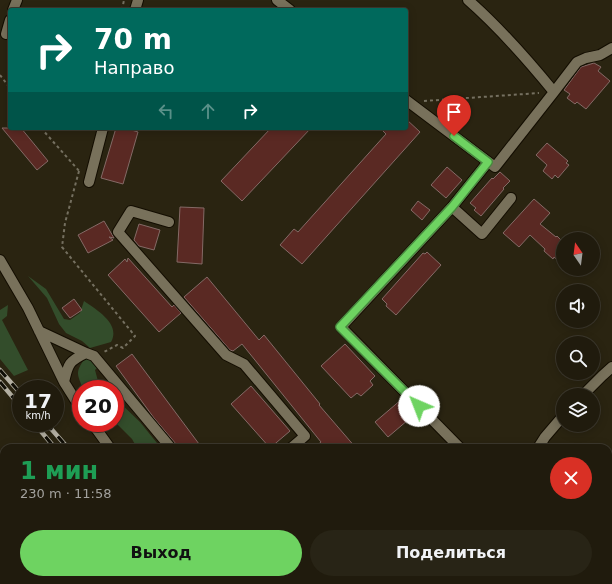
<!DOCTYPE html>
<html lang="ru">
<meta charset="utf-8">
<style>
:root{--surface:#201b0d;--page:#282416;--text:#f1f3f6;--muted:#a2a19d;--line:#3d392e;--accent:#6ed361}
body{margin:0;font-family:"DejaVu Sans",sans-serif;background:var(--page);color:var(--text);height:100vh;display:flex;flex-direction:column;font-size:15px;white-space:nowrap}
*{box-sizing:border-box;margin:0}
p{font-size:13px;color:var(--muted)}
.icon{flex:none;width:22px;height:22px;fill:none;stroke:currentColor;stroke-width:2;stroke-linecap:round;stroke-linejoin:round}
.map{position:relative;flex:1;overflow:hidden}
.details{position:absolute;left:0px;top:444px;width:612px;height:140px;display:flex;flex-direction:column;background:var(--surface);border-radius:12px 12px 0 0;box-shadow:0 2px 10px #0003,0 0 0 1px var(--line)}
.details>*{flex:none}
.guide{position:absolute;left:8px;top:8px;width:400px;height:122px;border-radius:4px;box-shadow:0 2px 10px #0003,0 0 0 1px var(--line);background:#00695c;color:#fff;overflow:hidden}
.needle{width:26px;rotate:346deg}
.buttons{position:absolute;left:556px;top:232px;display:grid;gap:8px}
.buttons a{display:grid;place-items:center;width:44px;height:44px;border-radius:50%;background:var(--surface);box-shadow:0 2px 10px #0003,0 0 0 1px var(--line);font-size:20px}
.speed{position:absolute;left:12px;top:380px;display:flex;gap:8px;font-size:20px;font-weight:700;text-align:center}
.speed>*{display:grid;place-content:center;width:52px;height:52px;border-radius:50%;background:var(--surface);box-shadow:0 2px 10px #0003,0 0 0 1px var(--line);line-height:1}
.speed small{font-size:10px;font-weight:400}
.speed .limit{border:6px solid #d22;background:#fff;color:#111}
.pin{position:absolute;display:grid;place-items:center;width:34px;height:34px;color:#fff;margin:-41px -17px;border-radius:50% 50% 50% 0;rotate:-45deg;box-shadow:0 0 4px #0007}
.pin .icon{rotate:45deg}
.me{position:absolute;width:44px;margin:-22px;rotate:316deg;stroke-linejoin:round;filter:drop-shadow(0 0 3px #0008)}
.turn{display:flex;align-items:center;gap:14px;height:84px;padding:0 20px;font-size:18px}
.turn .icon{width:52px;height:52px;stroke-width:2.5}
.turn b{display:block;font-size:28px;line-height:34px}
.lanes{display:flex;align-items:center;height:38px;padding:0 20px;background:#0003;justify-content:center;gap:20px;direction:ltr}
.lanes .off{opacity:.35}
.round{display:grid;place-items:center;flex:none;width:42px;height:42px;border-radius:21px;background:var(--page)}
.head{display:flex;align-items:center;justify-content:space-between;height:68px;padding:0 20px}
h1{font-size:24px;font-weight:700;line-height:30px;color:#1e9e55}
.button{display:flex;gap:8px;margin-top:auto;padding:8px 20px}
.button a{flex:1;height:46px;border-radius:24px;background:var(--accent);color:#111;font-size:16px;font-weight:700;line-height:46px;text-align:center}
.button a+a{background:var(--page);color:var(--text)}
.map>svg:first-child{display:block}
.green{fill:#334d2b}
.building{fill:#5a2923;stroke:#846a66}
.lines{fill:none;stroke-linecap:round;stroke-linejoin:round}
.minor-casing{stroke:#130d00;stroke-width:12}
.path{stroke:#757060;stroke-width:2;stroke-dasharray:3 3;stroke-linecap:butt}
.minor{stroke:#78715b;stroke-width:10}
.rail-casing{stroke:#b4b0a3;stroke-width:4.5}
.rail{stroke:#100e06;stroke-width:3;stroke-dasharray:9;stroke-linecap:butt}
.route-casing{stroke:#48893f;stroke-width:10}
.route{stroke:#6ed361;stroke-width:7}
</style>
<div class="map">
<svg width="612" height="584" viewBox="0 0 612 584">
<rect width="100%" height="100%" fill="#2a2411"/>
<path class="green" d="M 28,276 L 46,289 L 64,319 L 70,320 L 80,313 L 84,301 C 97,310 121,324 111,342 L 90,348 L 82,341 L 66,333 L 59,324 L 47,298 Z
M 8,305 L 7,316 L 2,320 L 28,370 L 14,376 L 0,359 L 0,310 Z
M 85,358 L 98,360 L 99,366 L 95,370 L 98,381 L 106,389 L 83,389 C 77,373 75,373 85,358 Z
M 115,398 L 140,422 L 161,448 L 137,448 L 132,439 L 115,422 Z
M 249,580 L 276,580 L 279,584 L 252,584 Z
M 352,580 L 392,580 L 386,584 L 348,584 Z"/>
<path class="building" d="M 594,63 L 601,67 L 598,71 L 610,81 L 586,109 L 577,102 L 575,104 L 567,98 L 570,94 L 564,90 L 581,67 Z
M 406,119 L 420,132 L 302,264 L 280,245 L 294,229 L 298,232 L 386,134 L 380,128 L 406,128 Z
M 2,128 L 21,128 L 48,161 L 37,170 Z
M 116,128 L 125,128 L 138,132 L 123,184 L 101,178 Z
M 271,128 L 311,128 L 242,201 L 221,181 Z
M 547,143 L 568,161 L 566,163 L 569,165 L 558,178 L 555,175 L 552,179 L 543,171 L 547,165 L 536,155 Z
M 447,167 L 462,180 L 446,198 L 431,185 Z
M 500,172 L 510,181 L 503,188 L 504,189 L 481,216 L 474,210 L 476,208 L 470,203 L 492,178 L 493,179 Z
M 534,199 L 550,213 L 540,224 L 556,237 L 557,236 L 563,242 L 563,265 L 554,257 L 553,259 L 544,251 L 545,249 L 530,235 L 519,247 L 503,233 Z
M 418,201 L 430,210 L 422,220 L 411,210 Z
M 180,207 L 204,208 L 202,264 L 177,262 Z
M 104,221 L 114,238 L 109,237 L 113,240 L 88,253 L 78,235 Z
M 139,224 L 160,230 L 154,250 L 139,246 L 134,240 Z
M 427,252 L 441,265 L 396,315 L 386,306 L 387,304 L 382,299 L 423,253 L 425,254 Z
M 128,258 L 172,307 L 174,305 L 181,313 L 159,332 L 108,275 L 125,259 L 127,262 Z
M 207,277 L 259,340 L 264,335 L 320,404 L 319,405 L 356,448 L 314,448 L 321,442 L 242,344 L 233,351 L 230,350 L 184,297 Z
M 74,299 L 82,310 L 70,318 L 62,308 Z
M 345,344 L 375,376 L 370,381 L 373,385 L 361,396 L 357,393 L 351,398 L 321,366 Z
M 132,354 L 202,448 L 177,448 L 176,444 L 154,418 L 116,366 Z
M 251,386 L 290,431 L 270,448 L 231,404 Z
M 402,399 L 415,414 L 388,437 L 375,422 Z"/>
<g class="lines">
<g class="minor-casing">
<path id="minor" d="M 277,0 L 290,10
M 468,0 C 500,28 527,59 554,92
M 13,10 L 17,0
M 135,10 L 138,0
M 6,34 L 10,20
M 406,100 L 495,167 L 554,92 L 577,62 L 586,58 L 600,55 L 612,48
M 89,182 L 103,128
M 452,207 L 482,234 L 511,198
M 169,222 L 131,211 L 118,232 L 226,355 L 244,364 L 305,436 L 291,448
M 0,260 L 28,308 L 64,382 L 81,409
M 39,331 L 86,353 C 69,361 68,364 64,382
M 86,353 L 94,356 L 171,448
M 583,395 L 602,376 L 612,367
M 92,423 L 110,448
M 460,448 L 341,327 L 452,207 L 488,162
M 538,448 L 545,437 L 563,416
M 608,571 L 612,566
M 212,580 L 215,584
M 507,580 L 507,584
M 599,584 L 601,580"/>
</g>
<path class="path" d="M 122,10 L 124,0
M 0,75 L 10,88
M 424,101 L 539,93
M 41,128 L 80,172
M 79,171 L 65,223 L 62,247 L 135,336 L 123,348 L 117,345 L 104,352"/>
<use href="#minor" class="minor"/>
<g class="rail-casing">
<path id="rail" d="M 0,370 L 21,394
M 0,382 L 21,407
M 34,423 L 55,448
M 46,423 L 68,448
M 167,580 L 171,584
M 177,580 L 180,584"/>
</g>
<use href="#rail" class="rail"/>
</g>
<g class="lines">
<g class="route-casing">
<path id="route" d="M 419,406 L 340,327 L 452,207 L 488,162 L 454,136"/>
</g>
<use href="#route" class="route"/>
</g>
</svg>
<div class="buttons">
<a><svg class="needle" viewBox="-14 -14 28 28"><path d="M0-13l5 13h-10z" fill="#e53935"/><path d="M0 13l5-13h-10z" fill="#a2a19d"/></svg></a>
<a><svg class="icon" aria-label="sound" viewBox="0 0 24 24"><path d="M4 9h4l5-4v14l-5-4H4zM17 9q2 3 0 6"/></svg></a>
<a><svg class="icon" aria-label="search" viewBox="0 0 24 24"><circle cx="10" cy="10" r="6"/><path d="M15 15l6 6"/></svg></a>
<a><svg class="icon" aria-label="layers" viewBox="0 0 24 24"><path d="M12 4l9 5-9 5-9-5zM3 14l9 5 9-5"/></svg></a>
</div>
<div class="speed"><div>17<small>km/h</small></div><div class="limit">20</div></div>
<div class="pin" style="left:454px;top:136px;background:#d93025"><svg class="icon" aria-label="arrive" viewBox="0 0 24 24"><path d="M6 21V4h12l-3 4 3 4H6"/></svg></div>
<svg class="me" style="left:419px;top:406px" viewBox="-20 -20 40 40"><circle r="19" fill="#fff"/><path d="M0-13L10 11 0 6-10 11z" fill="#6ed361"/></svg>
<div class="guide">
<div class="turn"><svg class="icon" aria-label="right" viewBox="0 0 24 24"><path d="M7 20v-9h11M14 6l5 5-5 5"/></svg><div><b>70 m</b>Направо</div></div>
<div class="lanes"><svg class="icon off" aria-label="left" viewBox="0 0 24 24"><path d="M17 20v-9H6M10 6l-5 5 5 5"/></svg><svg class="icon off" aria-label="ahead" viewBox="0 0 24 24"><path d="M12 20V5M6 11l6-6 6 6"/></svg><svg class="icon" aria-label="right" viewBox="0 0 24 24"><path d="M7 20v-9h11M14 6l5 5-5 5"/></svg></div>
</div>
<section class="details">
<div class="head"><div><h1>1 мин</h1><p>230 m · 11:58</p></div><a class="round" style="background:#d93025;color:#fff"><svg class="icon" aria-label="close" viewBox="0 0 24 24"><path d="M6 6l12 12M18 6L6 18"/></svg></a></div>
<div class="button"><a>Выход</a><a>Поделиться</a></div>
</section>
</div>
